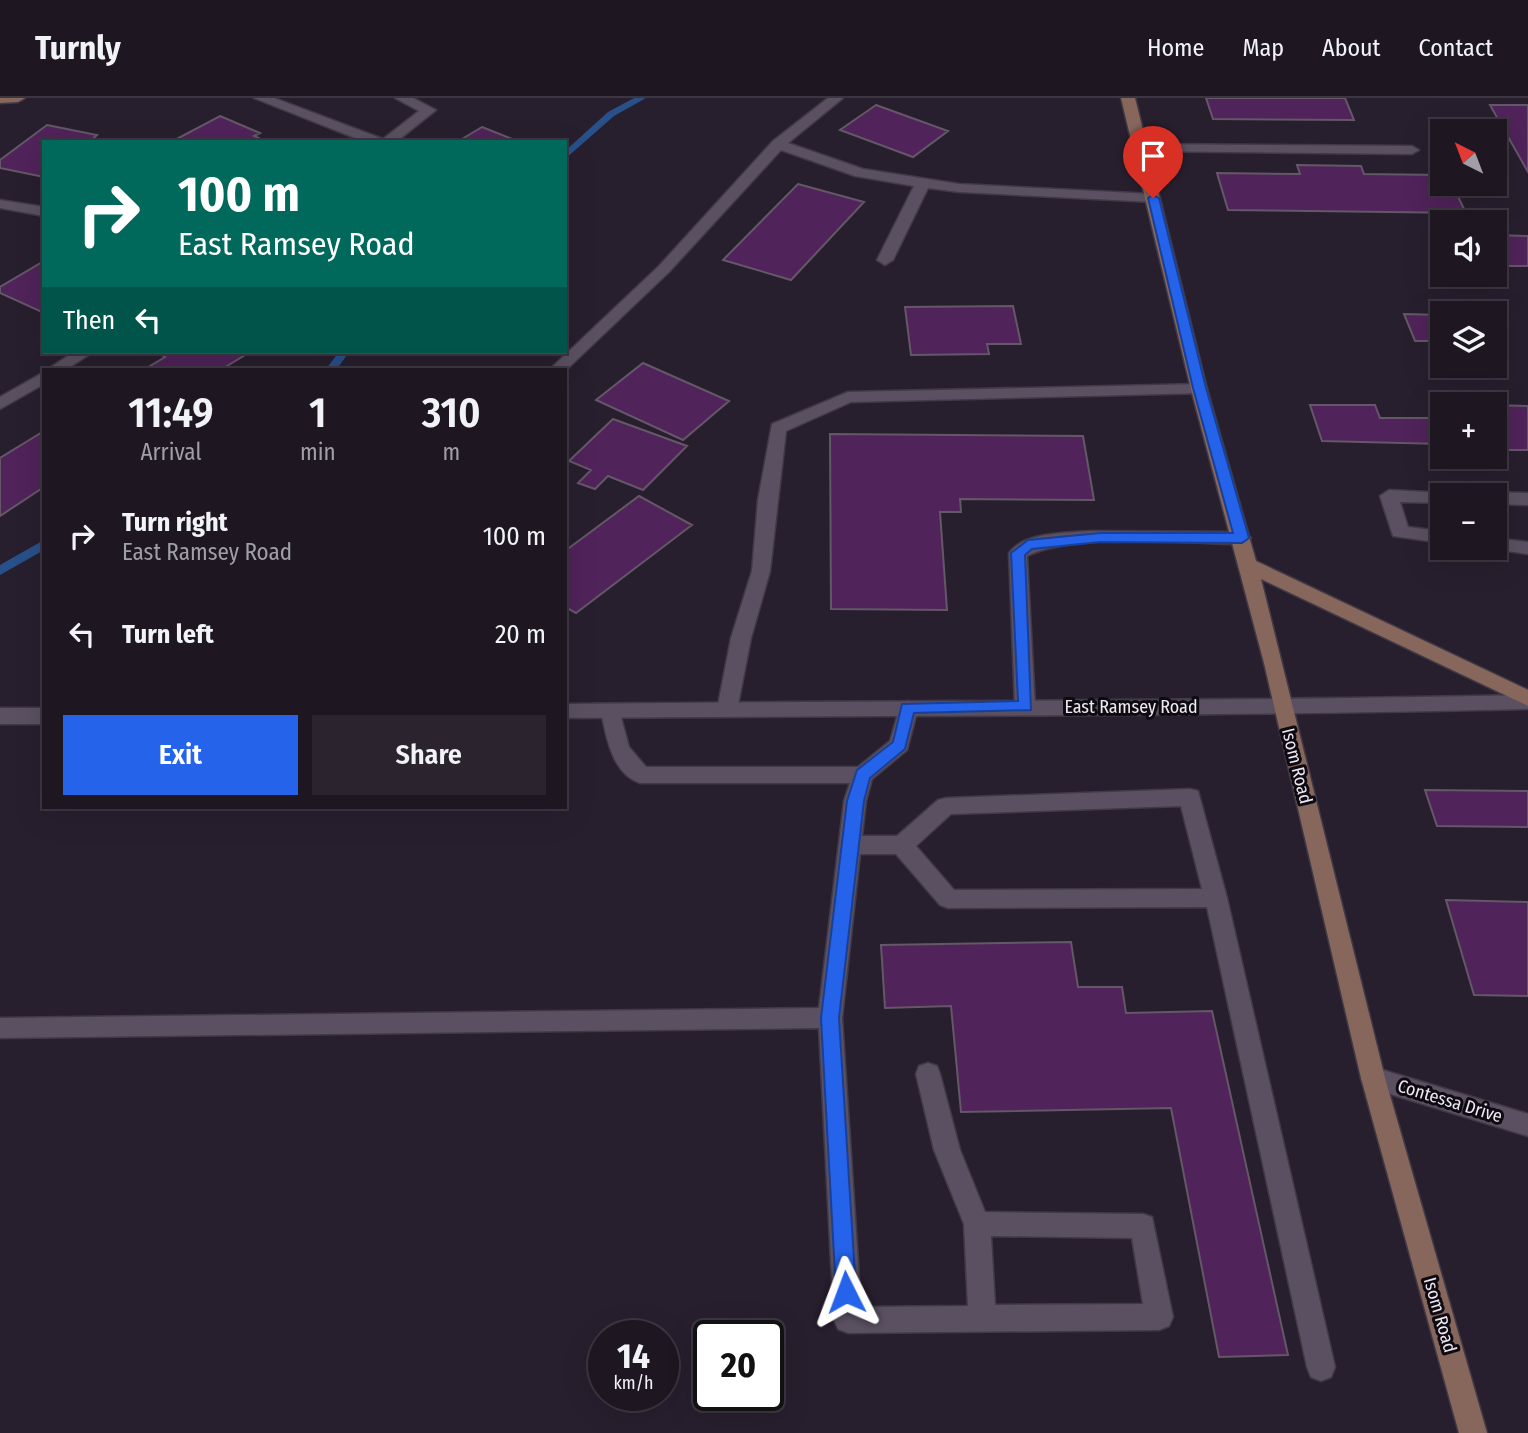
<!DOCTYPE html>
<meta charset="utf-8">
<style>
:root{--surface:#1e1722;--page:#2b242f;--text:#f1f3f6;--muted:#a19fa5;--line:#3c3640;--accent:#2563eb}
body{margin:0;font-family:"Fira Sans Condensed",sans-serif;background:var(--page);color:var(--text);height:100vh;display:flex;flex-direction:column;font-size:26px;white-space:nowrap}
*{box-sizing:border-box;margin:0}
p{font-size:23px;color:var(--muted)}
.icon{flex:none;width:38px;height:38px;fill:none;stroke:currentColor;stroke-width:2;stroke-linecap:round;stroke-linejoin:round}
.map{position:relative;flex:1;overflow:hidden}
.details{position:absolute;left:42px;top:270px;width:525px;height:441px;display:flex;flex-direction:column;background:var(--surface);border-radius:0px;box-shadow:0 7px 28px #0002,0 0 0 2px var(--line)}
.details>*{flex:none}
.banner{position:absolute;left:42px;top:42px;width:525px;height:214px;border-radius:0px;box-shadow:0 7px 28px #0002,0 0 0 2px var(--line);background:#00695c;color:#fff;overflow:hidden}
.needle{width:46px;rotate:318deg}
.buttons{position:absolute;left:1430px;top:21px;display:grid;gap:14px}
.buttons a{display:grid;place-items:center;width:77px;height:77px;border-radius:0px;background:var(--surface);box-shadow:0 7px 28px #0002,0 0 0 2px var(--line);font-size:35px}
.speed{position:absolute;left:588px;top:1222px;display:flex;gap:14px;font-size:35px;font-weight:700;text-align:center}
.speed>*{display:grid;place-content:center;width:91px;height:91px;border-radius:50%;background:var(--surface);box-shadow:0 7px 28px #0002,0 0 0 2px var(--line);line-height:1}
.speed small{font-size:18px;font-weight:400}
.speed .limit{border:4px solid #111;border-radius:10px;background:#fff;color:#111}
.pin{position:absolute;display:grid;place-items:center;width:60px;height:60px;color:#fff;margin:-72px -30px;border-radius:50% 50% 50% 0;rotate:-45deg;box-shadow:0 0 7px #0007}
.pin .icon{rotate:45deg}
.me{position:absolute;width:77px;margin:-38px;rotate:357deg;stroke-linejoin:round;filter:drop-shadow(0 0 5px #0008)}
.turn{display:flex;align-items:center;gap:24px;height:147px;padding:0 21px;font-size:32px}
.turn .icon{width:91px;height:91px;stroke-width:2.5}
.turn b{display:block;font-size:49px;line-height:60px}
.then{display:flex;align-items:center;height:66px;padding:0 21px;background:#0003;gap:14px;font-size:26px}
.eta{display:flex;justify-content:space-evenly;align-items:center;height:119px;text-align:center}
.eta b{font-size:42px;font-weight:600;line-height:49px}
.action{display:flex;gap:14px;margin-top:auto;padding:14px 21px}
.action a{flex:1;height:80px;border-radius:0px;background:var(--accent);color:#fff;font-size:28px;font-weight:600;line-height:80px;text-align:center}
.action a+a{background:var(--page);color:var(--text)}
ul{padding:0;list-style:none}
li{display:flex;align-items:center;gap:21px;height:98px;padding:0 21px}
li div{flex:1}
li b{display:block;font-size:26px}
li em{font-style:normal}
header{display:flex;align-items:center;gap:42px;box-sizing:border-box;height:98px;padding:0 35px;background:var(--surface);border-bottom:2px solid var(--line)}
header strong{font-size:33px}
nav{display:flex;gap:38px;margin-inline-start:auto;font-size:24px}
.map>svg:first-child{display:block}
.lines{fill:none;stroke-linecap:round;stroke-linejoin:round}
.stream{fill:#285089;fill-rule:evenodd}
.building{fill:#50235a;stroke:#645767;stroke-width:2}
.lane-casing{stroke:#413946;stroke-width:3}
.street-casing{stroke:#413946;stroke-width:3}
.secondary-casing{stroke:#413946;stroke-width:3}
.lane{fill:#5a5061;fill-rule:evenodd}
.street{fill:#5a5061;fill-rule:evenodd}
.secondary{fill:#87675b;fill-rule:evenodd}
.route{fill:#2563eb;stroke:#184099;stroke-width:2}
.labels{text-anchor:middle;stroke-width:6;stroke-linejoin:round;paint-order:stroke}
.street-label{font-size:18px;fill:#eee8f2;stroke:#0e0a11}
</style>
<header>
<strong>Turnly</strong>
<nav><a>Home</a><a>Map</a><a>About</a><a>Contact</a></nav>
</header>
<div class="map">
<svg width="1528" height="1335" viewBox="0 0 1528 1335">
<rect width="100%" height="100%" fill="#281f2e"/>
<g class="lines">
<path class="stream" d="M 634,0 L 646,0 L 614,18 L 565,61 L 565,53 L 608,14 Z
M 339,254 L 349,254 L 337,271 L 326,271 Z
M 44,442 L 44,452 L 0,477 L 0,467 Z"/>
</g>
<path class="building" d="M 1206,0 L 1345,0 L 1354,22 L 1213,21 Z
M 876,7 L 948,33 L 913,59 L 840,32 Z
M 1490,7 L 1528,7 L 1528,74 Z
M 220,18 L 260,35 L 254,38 L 267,44 L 171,44 Z
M 47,27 L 97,37 L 89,44 L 44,44 L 44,79 L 0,70 L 0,62 Z
M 482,29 L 520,44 L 457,44 Z
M 1297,67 L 1361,68 L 1364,76 L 1442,77 L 1442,86 L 1452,86 L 1466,115 L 1228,112 L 1217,75 L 1300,76 Z
M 798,86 L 864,104 L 791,182 L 723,162 Z
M 1494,137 L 1528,138 L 1528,168 L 1507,168 Z
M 44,163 L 44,215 L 0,195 L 0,189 Z
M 1013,208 L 1021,246 L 987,246 L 989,256 L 911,257 L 905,209 Z
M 1404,216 L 1442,217 L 1442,260 L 1433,243 L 1415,243 Z
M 163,254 L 250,254 L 222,271 L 145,271 L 165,259 L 160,256 Z
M 643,265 L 729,303 L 683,342 L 596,302 Z
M 1310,307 L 1375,307 L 1380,320 L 1436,320 L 1442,334 L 1442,346 L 1322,343 Z
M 1494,307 L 1528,308 L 1528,352 L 1503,352 L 1494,333 Z
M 613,321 L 687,348 L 643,392 L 608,378 L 595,391 L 578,385 L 591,372 L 569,363 Z
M 44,333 L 44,389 L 0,418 L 0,360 Z
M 830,336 L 1083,338 L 1094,402 L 960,401 L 961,414 L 940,414 L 947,512 L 831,511 Z
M 639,398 L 692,427 L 576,515 L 565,509 L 565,453 Z
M 1425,692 L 1528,693 L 1528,729 L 1437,728 Z
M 1446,802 L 1528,804 L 1528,898 L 1474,897 Z
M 1071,844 L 1078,889 L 1122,889 L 1126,915 L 1212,913 L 1288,1257 L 1219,1259 L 1171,1010 L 961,1014 L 951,908 L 885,910 L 881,847 Z"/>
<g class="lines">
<g class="lane-casing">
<path id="lane" d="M 254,0 L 274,0 L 383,41 L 419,13 L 395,0 L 413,0 L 436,12 L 396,44 L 365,44 Z
M 828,0 L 843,0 L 788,45 L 863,71 L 959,86 L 1153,96 L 1160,100 L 1153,104 L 959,94 L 928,90 L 893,162 L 885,167 L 877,162 L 914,88 L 855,78 L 781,52 L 669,174 L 565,273 L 550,271 L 659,168 L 773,43 Z
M 1140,46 L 1412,48 L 1419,52 L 1412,56 L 1135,53 L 1135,47 Z
M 0,102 L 44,109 L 44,118 L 0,110 Z
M 74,254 L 93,254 L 67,271 L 48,271 Z
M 44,274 L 44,286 L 0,311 L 0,299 Z
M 1199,286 L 1205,287 L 1207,291 L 1205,295 L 851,304 L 786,333 L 770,473 L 751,540 L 737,612 L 734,617 L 720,617 L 717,612 L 731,540 L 752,473 L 758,402 L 772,326 L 848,294 Z
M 1389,392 L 1448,395 L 1450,397 L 1442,397 L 1442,405 L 1400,404 L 1408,429 L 1442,433 L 1442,445 L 1393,438 L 1380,398 Z
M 1494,394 L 1528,395 L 1528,407 L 1494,406 L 1494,397 L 1487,397 Z
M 1090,433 L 1242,434 L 1251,440 L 1242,446 C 1183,446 1079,433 1027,458 L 1035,608 L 1032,613 L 1018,613 L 1015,608 L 1009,455 C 1023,434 1067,435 1090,433 Z
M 1494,440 L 1528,444 L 1528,456 L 1487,450 L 1494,450 Z
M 908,603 L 915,605 L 918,610 L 907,652 L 872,681 L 866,703 L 862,738 L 897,738 L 938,702 L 946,700 L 1190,691 L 1198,693 L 1227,800 L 1335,1269 L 1331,1279 L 1321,1283 L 1311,1279 L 1307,1269 L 1207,809 L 948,810 L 940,807 L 896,756 L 860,756 L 842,920 L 861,1209 L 968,1208 L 964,1126 L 934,1052 L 916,976 L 919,968 L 928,965 L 937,968 L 940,976 L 960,1052 L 985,1114 L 1143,1116 L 1152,1119 L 1173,1219 L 1169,1228 L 1159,1232 L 848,1235 L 838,1231 L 834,1222 L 819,930 L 0,940 L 0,920 L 819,910 L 844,703 L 850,685 L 640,685 C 612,676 606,638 601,613 L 604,608 L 618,608 L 629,649 L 646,669 L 858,669 L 890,643 L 901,605 ZM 1181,708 L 1202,791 L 954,792 L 916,748 L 951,716 ZM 991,1138 L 1132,1140 L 1143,1206 L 995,1207 Z"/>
</g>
<g class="street-casing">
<path id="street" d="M 1528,597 L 1528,611 C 1207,619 886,617 565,620 L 565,606 C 886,602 1207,604 1528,597 Z
M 0,610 L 44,610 L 44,626 L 0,626 Z
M 1373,969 L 1528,1016 L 1528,1038 L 1364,988 L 1361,980 L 1364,972 Z"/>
</g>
<g class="secondary-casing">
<path id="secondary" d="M 0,0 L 25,0 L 18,4 L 0,5 Z
M 1121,0 L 1135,0 L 1207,291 L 1256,463 L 1528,592 L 1528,608 L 1261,481 L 1385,980 L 1487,1335 L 1459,1335 L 1361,980 L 1264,565 L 1191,291 Z"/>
</g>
<use href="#lane" class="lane"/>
<use href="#street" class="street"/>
<use href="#secondary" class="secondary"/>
</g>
<path class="route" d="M 1153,97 L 1159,100 L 1206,290 L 1249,440 L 1242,445 L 1100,444 L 1032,451 L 1025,457 L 1031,612 L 914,615 L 905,651 L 870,680 L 864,703 L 839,920 L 856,1194 L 853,1201 L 846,1204 L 839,1201 L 836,1194 L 821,920 L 847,703 L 857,672 L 893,644 L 902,606 L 1018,603 L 1011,455 L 1028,442 L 1100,435 L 1233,435 L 1193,290 L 1148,100 Z"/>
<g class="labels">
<g class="street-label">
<text x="1131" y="615">East Ramsey Road</text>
<text transform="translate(1297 668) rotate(76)" y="6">Isom Road</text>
<text transform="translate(1450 1003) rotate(17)" y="6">Contessa Drive</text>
<text transform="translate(1440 1217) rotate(74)" y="6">Isom Road</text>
</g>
</g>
</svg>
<div class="buttons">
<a><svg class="needle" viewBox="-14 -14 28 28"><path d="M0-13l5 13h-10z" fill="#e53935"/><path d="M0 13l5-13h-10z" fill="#a19fa5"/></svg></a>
<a><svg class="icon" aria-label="sound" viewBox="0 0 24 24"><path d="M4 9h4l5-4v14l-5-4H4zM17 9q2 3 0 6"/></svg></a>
<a><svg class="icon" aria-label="layers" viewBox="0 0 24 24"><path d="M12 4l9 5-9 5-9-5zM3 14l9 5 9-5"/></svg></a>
<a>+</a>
<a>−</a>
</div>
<div class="speed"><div>14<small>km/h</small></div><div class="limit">20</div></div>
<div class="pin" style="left:1153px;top:100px;background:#d93025"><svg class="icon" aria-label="arrive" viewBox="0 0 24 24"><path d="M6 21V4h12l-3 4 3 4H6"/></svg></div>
<svg class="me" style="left:846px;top:1194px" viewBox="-20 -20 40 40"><path d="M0-17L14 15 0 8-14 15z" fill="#2563eb" stroke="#fff" stroke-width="4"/></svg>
<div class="banner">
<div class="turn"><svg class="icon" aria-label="right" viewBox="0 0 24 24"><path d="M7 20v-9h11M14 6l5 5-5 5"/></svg><div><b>100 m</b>East Ramsey Road</div></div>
<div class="then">Then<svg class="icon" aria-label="left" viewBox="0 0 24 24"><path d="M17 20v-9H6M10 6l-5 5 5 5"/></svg></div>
</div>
<section class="details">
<div class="eta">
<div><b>11:49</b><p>Arrival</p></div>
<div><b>1</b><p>min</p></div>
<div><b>310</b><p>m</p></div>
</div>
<ul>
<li><svg class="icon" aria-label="right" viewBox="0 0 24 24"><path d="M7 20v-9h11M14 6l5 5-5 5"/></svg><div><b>Turn right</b><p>East Ramsey Road</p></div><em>100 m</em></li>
<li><svg class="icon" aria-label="left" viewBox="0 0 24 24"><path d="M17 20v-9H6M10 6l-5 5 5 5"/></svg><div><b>Turn left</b></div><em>20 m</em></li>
</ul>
<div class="action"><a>Exit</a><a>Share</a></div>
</section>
</div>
